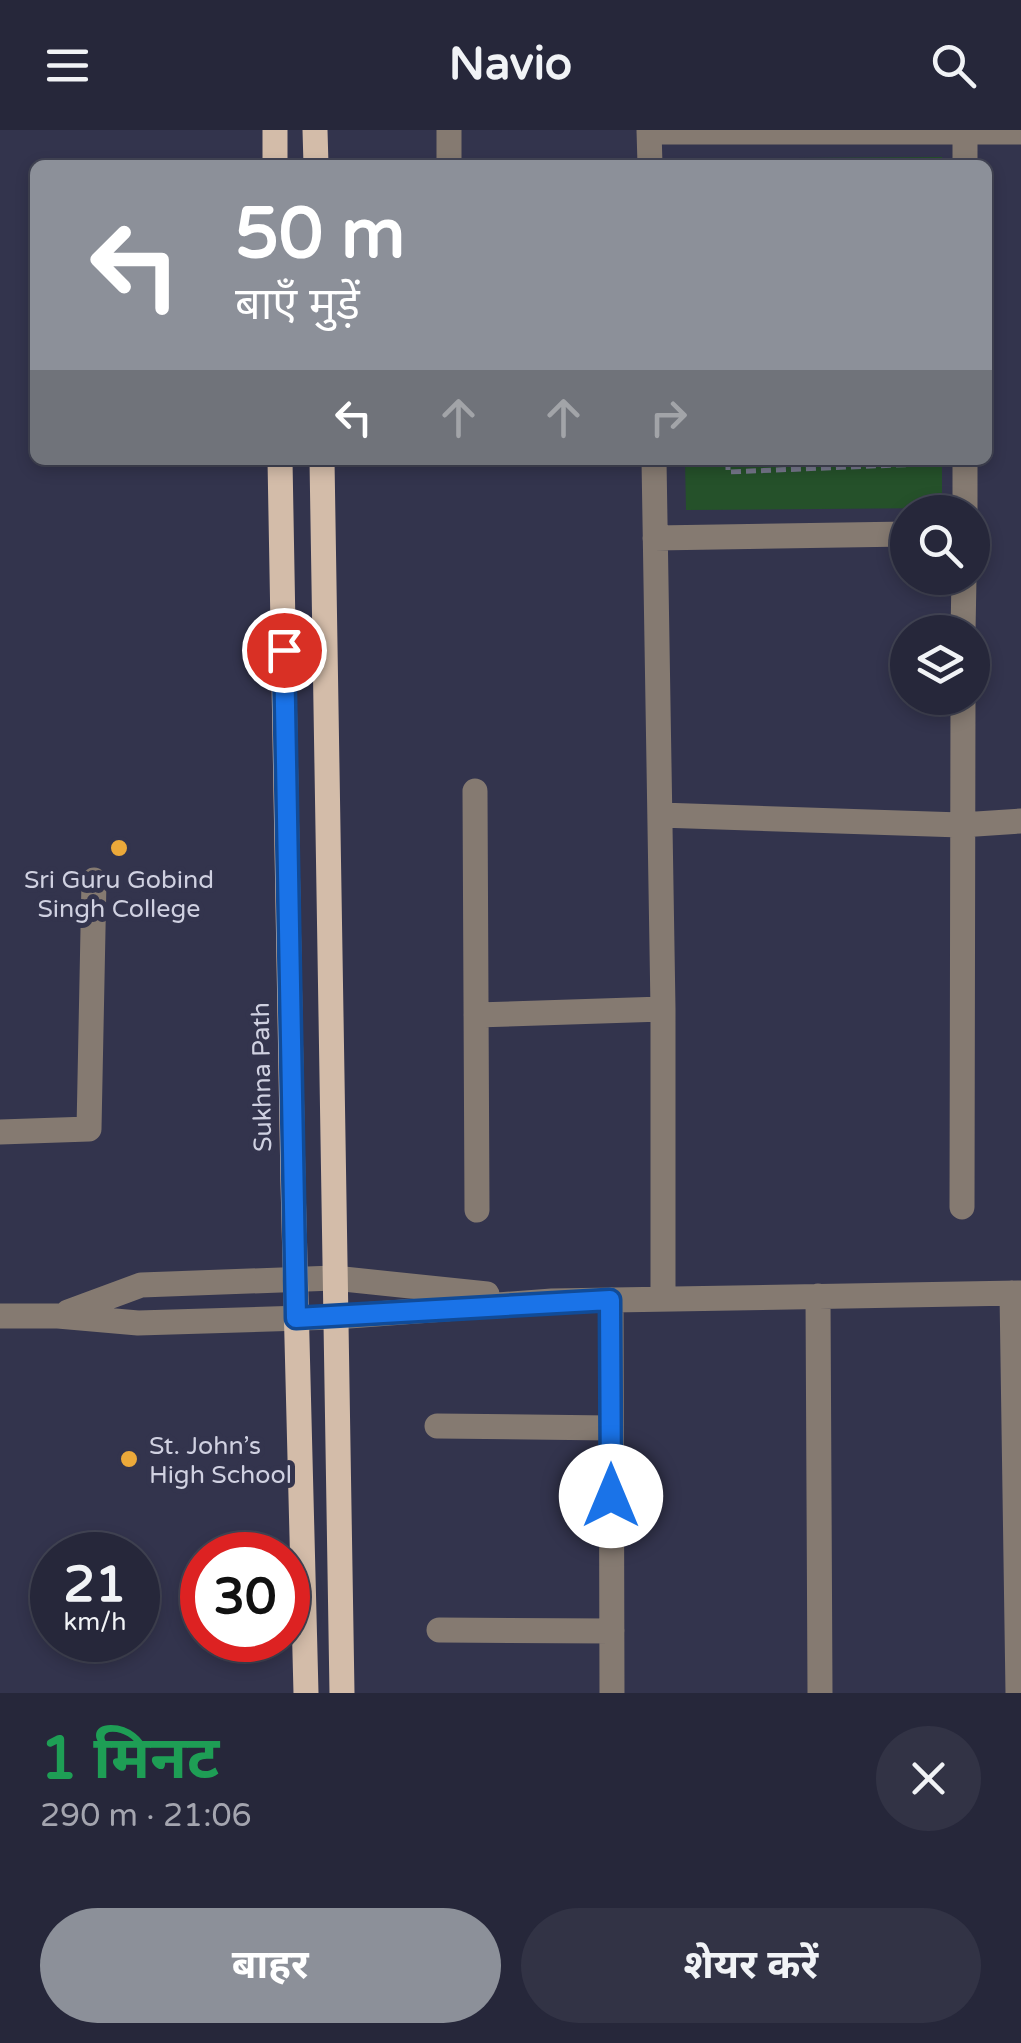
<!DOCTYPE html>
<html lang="hi">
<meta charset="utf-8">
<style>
:root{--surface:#26273a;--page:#323345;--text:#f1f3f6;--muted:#a4a5af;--line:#424454;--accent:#8c9099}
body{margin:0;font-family:"Varela Round","Noto Sans Devanagari",sans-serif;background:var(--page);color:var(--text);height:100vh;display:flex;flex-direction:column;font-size:38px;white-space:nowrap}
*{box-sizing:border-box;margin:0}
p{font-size:32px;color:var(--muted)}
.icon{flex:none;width:55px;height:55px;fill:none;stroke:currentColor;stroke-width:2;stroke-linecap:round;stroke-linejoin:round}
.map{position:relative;height:1563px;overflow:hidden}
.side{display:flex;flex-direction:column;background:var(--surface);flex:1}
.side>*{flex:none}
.hud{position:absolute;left:30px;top:30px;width:962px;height:305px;border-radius:15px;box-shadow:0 5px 15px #0003,0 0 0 2px var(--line);background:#8c9099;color:#fff;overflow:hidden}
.tools{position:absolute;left:890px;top:365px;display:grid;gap:20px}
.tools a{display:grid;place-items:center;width:100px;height:100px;border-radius:50%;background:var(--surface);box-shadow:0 5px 15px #0003,0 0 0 2px var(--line);font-size:50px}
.speed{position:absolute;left:30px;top:1402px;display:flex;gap:20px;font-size:50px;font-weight:700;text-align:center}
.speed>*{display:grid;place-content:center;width:130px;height:130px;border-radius:50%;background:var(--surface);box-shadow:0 5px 15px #0003,0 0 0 2px var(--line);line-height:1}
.speed small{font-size:25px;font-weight:400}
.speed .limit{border:15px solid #d22;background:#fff;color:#111}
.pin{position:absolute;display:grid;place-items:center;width:85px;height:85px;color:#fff;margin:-42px;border:5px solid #fff;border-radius:50%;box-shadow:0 2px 10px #0007}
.me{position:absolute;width:110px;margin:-55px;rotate:0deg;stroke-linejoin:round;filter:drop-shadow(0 0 8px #0008)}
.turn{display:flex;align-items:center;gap:35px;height:210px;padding:0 40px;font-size:45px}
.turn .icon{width:130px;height:130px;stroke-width:2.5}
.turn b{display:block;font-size:70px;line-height:85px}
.lanes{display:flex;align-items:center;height:95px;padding:0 40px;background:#0003;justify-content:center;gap:50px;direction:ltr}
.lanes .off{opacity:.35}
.round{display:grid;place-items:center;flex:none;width:105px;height:105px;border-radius:52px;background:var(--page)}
.headline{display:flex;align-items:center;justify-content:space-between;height:170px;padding:0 40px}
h1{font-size:60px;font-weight:700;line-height:75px;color:#1e9e55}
.primary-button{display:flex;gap:20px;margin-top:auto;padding:20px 40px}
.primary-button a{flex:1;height:115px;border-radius:60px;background:var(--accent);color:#fff;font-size:40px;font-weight:700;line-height:115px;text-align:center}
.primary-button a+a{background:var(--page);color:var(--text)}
header{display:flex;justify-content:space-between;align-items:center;height:130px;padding:0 40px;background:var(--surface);font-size:45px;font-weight:700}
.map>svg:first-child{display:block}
.green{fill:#25512a}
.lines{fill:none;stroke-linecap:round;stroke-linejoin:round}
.path{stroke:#75768b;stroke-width:5;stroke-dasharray:10 5;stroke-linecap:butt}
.minor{stroke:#857a71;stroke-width:25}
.major{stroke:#d3bca9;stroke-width:25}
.route-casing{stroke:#114b97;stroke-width:25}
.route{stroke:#1a73e8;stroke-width:18}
.poi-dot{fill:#eca93a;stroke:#33344d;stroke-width:4}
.labels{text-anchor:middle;stroke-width:10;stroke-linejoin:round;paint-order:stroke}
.poi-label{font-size:25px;fill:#d0d1e1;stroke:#33344d}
.street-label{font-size:25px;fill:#d0d1e1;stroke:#33344d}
</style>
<header><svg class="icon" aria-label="menu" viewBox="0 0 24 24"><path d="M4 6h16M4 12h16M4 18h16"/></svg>Navio<svg class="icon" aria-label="search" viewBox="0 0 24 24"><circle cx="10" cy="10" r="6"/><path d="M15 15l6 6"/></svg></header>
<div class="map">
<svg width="1021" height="1563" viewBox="0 0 1021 1563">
<rect width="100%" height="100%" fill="#33344d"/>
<path class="green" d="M 942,27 L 942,35 L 676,35 L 676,29 Z
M 685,330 L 942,330 L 942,378 L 686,380 Z"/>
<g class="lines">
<path class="path" d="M 728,330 L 728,342 L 921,334 L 921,330"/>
<path class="minor" d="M 449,0 L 449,35
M 649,0 L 650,35
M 649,2 L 1021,2
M 965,35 L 965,2
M 654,330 L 663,879 L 663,1169
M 965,382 L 965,330
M 655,408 L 908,404
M 963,502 L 964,448
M 475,661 L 477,1080
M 660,685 L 961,695 L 1021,691
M 476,885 L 663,879
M 0,1002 L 89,999 L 94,750
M 962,1077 L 963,568
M 1012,1163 L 1018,1563
M 818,1166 L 820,1563
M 611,1170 L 612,1563
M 68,1182 L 141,1155 L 334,1148 L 487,1164
M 0,1186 L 58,1186 L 138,1193 L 335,1187 L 552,1171 L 1021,1163
M 437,1296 L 611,1298
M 439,1500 L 612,1501"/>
<path class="major" d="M 275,0 L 275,35
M 315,0 L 316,35
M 280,330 L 293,1053 L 306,1563
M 322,330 L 342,1563"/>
</g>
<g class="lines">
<g class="route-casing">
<path id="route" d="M 284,520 L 296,1188 L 610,1170 L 611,1366"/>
</g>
<use href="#route" class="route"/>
</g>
<g class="poi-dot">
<circle cx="119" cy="718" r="10"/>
<circle cx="129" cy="1329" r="10"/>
</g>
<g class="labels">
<g class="poi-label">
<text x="119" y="758">Sri Guru Gobind<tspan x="119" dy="29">Singh College</tspan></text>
<text x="149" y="1324" text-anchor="start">St. John’s<tspan x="149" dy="29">High School</tspan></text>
</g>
<g class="street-label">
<text transform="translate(261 947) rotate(-91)" y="9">Sukhna Path</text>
</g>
</g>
</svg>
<div class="tools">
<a><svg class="icon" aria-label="search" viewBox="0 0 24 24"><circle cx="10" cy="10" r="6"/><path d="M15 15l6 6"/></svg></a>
<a><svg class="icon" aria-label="layers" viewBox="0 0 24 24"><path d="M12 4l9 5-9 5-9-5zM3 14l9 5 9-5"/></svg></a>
</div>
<div class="speed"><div>21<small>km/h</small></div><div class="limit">30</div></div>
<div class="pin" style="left:284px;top:520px;background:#d93025"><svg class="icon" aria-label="arrive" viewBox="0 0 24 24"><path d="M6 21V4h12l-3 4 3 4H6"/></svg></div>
<svg class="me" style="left:611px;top:1366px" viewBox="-20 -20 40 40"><circle r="19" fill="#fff"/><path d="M0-13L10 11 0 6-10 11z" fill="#1a73e8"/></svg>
<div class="hud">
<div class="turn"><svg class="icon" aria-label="left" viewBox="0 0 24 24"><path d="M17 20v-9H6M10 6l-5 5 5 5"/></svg><div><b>50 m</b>बाएँ मुड़ें</div></div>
<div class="lanes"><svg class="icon" aria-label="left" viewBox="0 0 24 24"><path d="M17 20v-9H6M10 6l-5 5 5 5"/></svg><svg class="icon off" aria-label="ahead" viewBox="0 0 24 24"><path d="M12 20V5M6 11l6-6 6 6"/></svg><svg class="icon off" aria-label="ahead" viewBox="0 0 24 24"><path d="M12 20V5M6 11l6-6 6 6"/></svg><svg class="icon off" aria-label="right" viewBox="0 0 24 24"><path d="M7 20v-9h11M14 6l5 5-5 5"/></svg></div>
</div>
</div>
<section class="side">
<div class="headline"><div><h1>1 मिनट</h1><p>290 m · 21:06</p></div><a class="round"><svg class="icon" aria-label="close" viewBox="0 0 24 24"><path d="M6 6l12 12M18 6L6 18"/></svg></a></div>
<div class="primary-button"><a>बाहर</a><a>शेयर करें</a></div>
</section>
